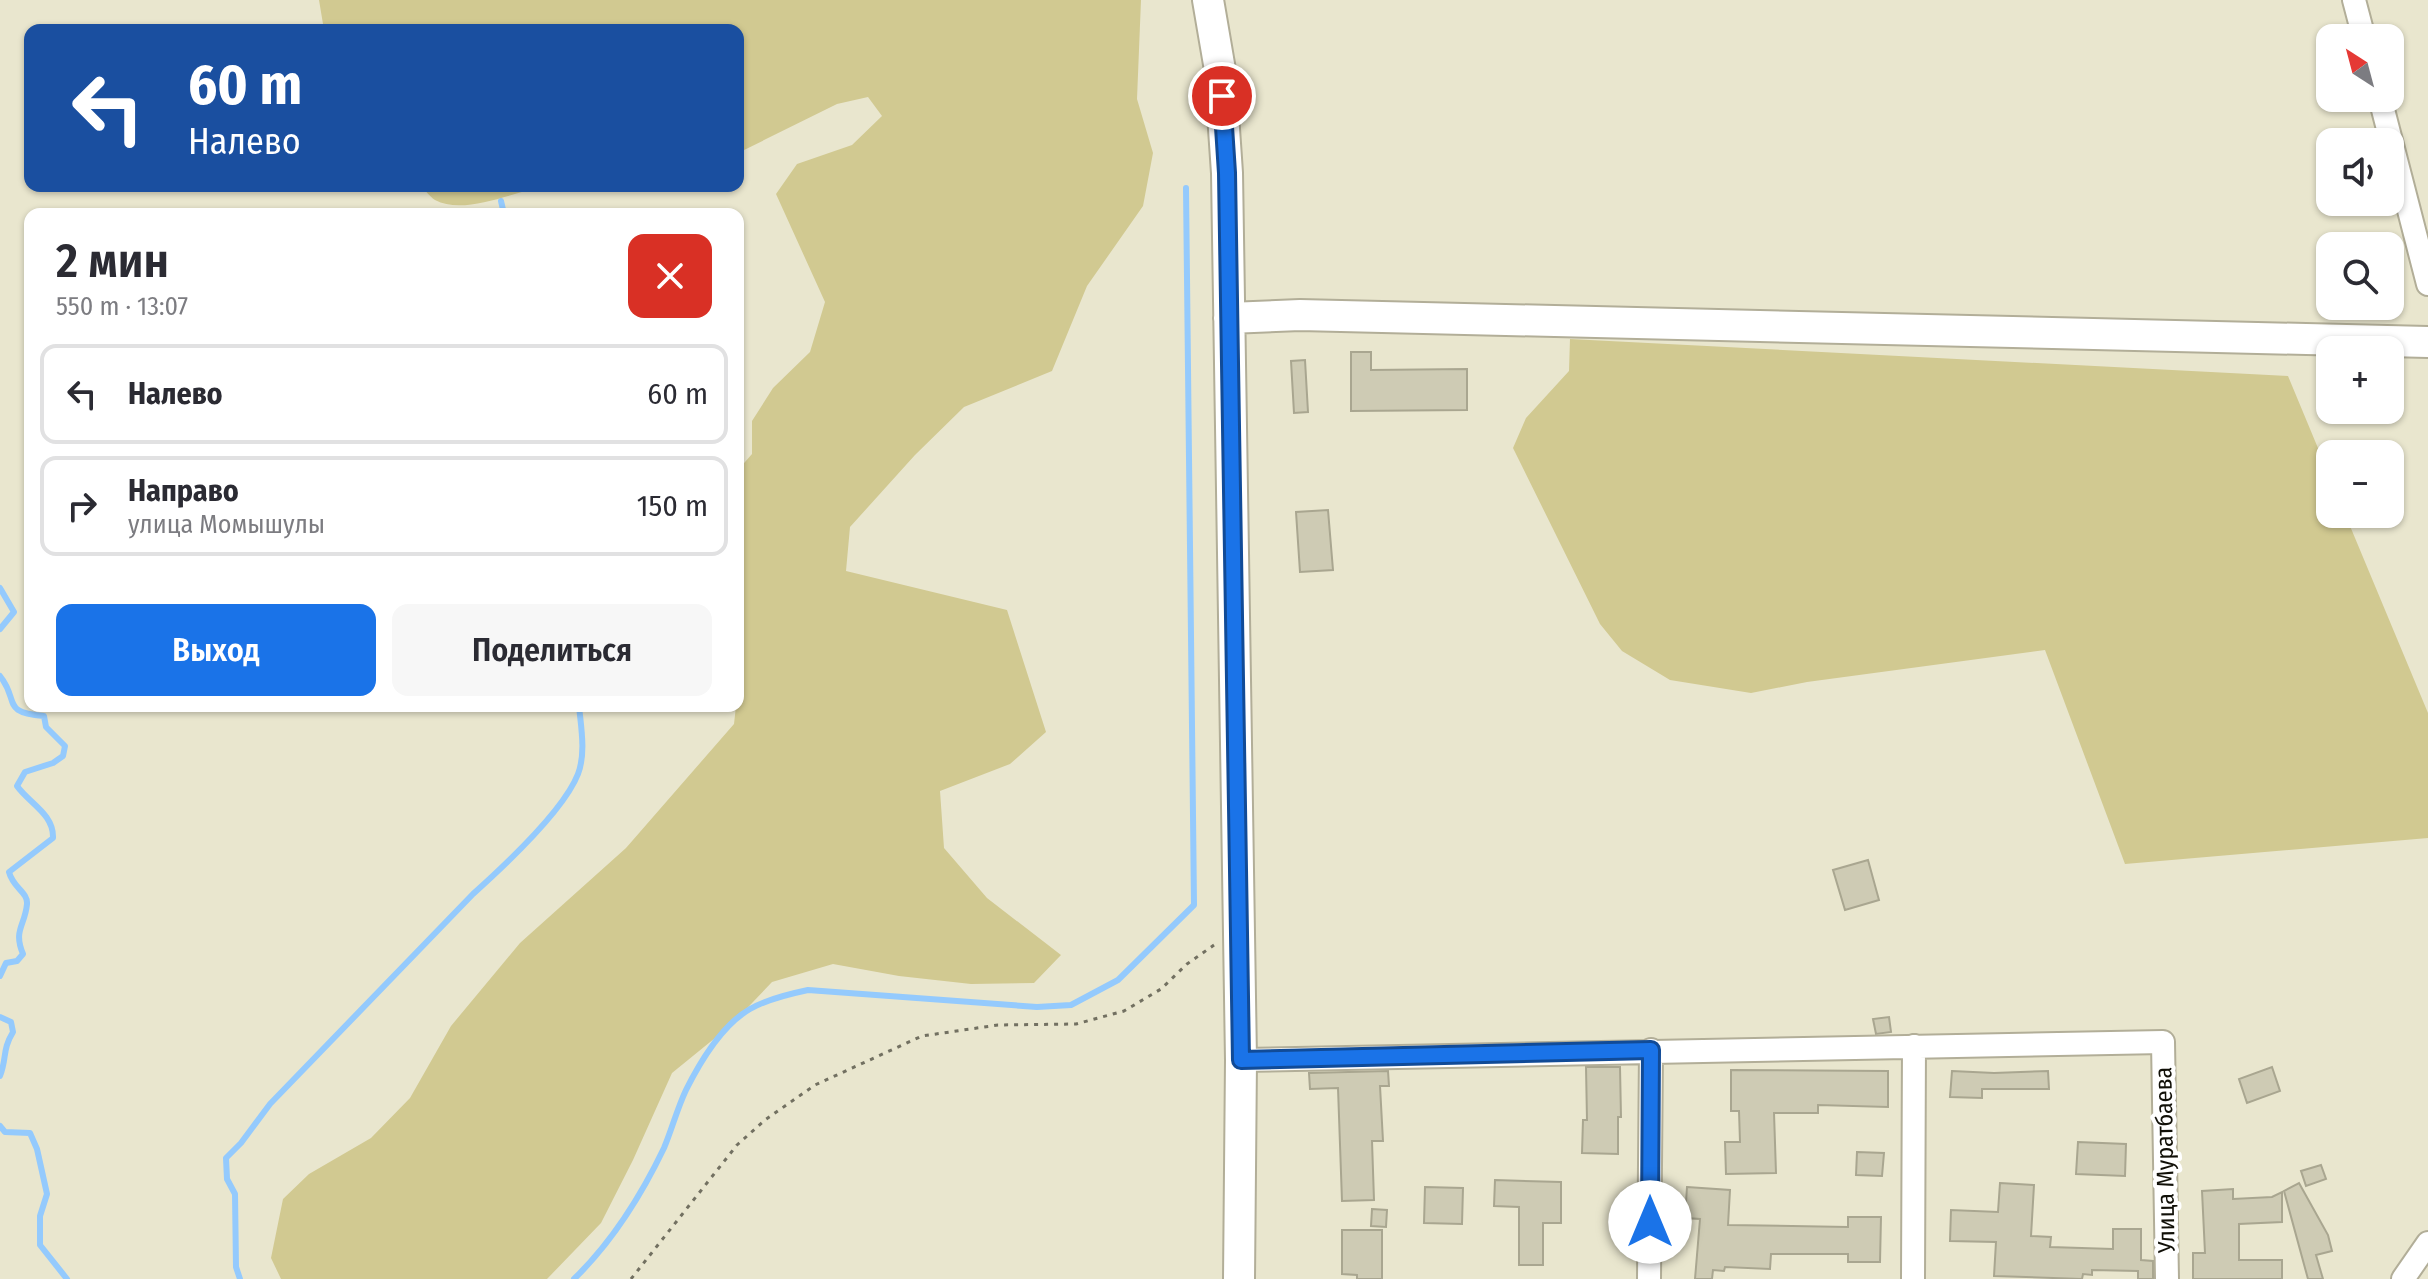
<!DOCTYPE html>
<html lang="ru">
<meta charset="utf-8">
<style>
:root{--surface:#fff;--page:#f7f7f7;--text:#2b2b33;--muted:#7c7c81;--line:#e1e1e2;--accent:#1a73e8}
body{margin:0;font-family:"Fira Sans Condensed",sans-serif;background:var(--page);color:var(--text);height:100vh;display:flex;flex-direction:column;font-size:30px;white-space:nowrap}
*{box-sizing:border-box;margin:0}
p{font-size:26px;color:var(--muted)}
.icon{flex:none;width:44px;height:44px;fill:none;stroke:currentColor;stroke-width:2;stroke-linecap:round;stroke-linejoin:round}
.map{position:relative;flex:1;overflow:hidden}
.details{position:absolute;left:24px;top:208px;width:720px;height:504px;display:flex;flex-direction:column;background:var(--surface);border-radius:16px;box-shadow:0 2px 6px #0004}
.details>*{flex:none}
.guide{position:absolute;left:24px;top:24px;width:720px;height:168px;border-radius:16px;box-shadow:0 2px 6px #0004;background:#1a4fa0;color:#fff;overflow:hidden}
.needle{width:52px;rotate:324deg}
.controls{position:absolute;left:2316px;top:24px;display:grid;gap:16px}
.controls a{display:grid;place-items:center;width:88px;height:88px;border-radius:16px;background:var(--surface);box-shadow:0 2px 6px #0004;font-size:40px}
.pin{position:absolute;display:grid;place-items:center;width:68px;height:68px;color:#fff;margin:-34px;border:4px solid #fff;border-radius:50%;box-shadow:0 2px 8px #0007}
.me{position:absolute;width:88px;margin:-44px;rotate:0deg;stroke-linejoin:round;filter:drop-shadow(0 0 6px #0008)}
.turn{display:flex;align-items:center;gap:28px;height:168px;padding:0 32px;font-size:36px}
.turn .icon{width:104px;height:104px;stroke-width:2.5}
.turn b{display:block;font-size:56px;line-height:68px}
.round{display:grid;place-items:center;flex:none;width:84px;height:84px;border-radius:16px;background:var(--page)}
.head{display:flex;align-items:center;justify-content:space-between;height:136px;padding:0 32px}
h1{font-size:48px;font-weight:600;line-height:60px}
.button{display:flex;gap:16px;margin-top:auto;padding:16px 32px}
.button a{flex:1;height:92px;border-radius:16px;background:var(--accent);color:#fff;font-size:32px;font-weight:600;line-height:92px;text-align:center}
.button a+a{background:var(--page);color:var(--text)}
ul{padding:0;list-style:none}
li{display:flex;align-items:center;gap:24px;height:100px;margin:0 16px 12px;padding:0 16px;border:4px solid var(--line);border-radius:16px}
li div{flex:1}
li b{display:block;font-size:30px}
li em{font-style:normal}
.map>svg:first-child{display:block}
.green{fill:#d1c991}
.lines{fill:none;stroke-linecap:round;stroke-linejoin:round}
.stream{stroke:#94cafd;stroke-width:6}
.building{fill:#cecbb4;stroke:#a9a690;stroke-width:2}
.street-casing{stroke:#b2ae98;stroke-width:26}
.secondary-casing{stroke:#b2ae98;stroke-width:34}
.path{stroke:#727061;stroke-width:3;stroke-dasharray:4 6;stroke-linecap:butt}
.street{stroke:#fff;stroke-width:22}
.secondary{stroke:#fff;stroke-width:30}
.route-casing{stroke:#114b97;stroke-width:20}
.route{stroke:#1a73e8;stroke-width:14}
.labels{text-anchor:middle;stroke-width:8;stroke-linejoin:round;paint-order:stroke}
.street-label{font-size:24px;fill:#100f07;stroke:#fff}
</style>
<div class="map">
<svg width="2428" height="1279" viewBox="0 0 2428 1279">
<rect width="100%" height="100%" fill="#e9e6ce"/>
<path class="green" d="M 319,0 L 1141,0 L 1137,99 L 1153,153 L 1143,206 L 1087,286 L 1052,371 L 964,407 L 915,455 L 850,527 L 846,571 L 1007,610 L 1046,732 L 1010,764 L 940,791 L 944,848 L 987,898 L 1061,955 L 1034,983 L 971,984 L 899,976 L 833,964 L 772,982 L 731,1025 L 672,1073 L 633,1160 L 601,1223 L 547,1279 L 281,1279 L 271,1258 L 283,1199 L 309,1174 L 371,1138 L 410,1098 L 451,1026 L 520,943 L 626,848 L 734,724 L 736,706 L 738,706 L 738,470 L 752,454 L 752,421 L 773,388 L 810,352 L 825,302 L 776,194 L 797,164 L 852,145 L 882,116 L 868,97 L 837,104 L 738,153 L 738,30 L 324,30 Z
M 422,186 L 547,186 C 514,191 465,216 435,200 C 430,197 425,190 422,186 Z
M 1570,339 L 2288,376 L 2330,477 L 2330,514 L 2345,514 L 2428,713 L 2428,838 L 2125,864 L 2045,650 L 1807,682 L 1751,693 L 1670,680 L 1622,651 L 1600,624 L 1513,448 L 1526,418 L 1569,371 Z"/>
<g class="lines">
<path class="stream" d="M 501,201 L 504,214
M 0,588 L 14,612 L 0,629
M 0,676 C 20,701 0,712 44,716 L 46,727 L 65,746 L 63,756 L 53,763 L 25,772 L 17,786 C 29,803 54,814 53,838 L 9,872 C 13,888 28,892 27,904 C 25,926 13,930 23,954 L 17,961 L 6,963 L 0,976
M 0,1017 L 11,1022 L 13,1032 C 2,1050 7,1058 0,1076
M 0,1126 L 5,1132 L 30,1133 L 37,1149 L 47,1194 L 40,1216 L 40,1245 L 67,1279
M 240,1279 L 236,1267 L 235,1194 L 227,1179 L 226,1158 L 241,1143 L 270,1104 L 473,894 C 503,867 564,810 578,774 C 586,753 581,727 579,706
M 574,1279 C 612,1242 641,1196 664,1148 C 672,1129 677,1109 686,1090 C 700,1062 722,1025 750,1009 C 767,999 789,994 808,990 L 1037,1007 L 1071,1005 L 1118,980 L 1194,905 L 1186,188"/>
</g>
<path class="building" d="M 1351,352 L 1371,352 L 1371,370 L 1467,369 L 1467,410 L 1351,411 Z
M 1305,360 L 1308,412 L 1294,413 L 1291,361 Z
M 1328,510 L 1333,570 L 1300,572 L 1296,512 Z
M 1868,860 L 1879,900 L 1845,910 L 1833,870 Z
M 1889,1017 L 1891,1032 L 1876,1034 L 1873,1019 Z
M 1586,1067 L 1620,1067 L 1621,1117 L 1618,1117 L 1618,1154 L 1582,1153 L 1583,1120 L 1587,1120 Z
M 2272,1067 L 2280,1091 L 2247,1103 L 2239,1079 Z
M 1731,1070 L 1888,1071 L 1888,1107 L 1818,1105 L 1818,1113 L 1774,1113 L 1776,1173 L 1726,1174 L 1725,1142 L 1740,1142 L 1739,1111 L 1731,1111 Z
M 1388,1071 L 1389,1086 L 1380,1086 L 1383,1141 L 1372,1141 L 1374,1200 L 1342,1201 L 1338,1088 L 1310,1089 L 1309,1073 Z
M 1952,1071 L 1994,1073 L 2048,1071 L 2049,1089 L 1982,1089 L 1982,1098 L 1950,1097 Z
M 2078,1142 L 2126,1144 L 2125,1176 L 2076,1174 Z
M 1857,1152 L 1884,1153 L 1882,1176 L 1856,1175 Z
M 2321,1165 L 2326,1179 L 2306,1186 L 2301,1171 Z
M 1495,1180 L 1561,1182 L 1561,1223 L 1543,1223 L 1543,1265 L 1519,1265 L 1519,1207 L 1494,1206 Z
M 2000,1183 L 2034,1185 L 2031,1236 L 2051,1237 L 2050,1247 L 2113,1249 L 2113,1229 L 2141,1229 L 2141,1260 L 2153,1261 L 2153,1279 L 2138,1279 L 2138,1271 L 2092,1270 L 2092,1275 L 2083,1274 L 2082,1279 L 1994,1276 L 1996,1242 L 1950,1241 L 1951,1210 L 1998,1212 Z
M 2299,1183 L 2328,1235 L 2332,1251 L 2316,1255 L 2323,1279 L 2308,1279 L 2284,1191 Z
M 1425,1187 L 1463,1188 L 1462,1224 L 1424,1223 Z
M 1687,1187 L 1730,1190 L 1728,1225 L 1848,1227 L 1848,1217 L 1881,1217 L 1880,1262 L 1848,1262 L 1848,1254 L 1771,1254 L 1770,1269 L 1725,1267 L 1724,1271 L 1713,1270 L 1712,1279 L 1695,1279 L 1700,1219 L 1685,1218 Z
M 2233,1189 L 2233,1199 L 2272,1197 L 2282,1192 L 2282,1222 L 2239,1224 L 2239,1260 L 2282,1260 L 2282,1279 L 2193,1279 L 2193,1253 L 2205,1253 L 2202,1191 Z
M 1372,1209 L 1387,1210 L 1386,1227 L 1371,1226 Z
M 1342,1230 L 1382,1230 L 1382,1279 L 1357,1279 L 1357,1275 L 1342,1274 Z"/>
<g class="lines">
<g class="street-casing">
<path id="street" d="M 2354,0 L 2364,38
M 2380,98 L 2428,284
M 1241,1060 L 2163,1042 L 2167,1279
M 1649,1279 L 1651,1050
M 1913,1279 L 1914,1046
M 2403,1279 L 2428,1243"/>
</g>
<g class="secondary-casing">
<path id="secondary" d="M 1208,0 L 1220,70 L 1227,173 L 1241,1060 L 1239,1279
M 1229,318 L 1300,315 L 2428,342"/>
</g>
<path class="path" d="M 631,1279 L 737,1145 L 765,1120 L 815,1085 L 922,1036 L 998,1025 L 1076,1024 L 1124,1011 L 1161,989 L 1187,964 L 1214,945"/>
<use href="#street" class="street"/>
<use href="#secondary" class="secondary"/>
</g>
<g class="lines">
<g class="route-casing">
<path id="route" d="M 1222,96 L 1227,173 L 1241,1060 L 1651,1050 L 1650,1222"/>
</g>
<use href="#route" class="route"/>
</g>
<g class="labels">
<g class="street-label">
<text transform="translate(2165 1160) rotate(-91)" y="8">Улица Муратбаева</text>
</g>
</g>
</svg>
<div class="controls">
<a><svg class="needle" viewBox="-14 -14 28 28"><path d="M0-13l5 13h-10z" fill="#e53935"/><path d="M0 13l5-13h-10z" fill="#7c7c81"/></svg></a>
<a><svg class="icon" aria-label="sound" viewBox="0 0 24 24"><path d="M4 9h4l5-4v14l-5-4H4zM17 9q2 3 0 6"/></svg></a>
<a><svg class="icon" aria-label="search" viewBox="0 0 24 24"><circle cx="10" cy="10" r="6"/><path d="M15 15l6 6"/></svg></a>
<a>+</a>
<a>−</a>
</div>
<div class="pin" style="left:1222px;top:96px;background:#d93025"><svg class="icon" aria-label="arrive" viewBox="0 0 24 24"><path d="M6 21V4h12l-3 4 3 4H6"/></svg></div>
<svg class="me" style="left:1650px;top:1222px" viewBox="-20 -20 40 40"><circle r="19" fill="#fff"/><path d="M0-13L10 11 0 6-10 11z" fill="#1a73e8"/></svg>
<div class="guide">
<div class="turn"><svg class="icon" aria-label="left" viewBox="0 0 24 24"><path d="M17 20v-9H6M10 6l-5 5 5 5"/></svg><div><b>60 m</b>Налево</div></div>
</div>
<section class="details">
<div class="head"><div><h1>2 мин</h1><p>550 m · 13:07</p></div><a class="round" style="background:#d93025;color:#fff"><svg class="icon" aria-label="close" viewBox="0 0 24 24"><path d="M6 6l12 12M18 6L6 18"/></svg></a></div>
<ul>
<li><svg class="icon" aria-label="left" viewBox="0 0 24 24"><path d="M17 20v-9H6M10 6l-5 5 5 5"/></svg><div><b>Налево</b></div><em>60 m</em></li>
<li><svg class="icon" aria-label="right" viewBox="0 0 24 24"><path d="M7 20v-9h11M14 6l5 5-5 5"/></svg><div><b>Направо</b><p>улица Момышулы</p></div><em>150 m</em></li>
</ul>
<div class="button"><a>Выход</a><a>Поделиться</a></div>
</section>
</div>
